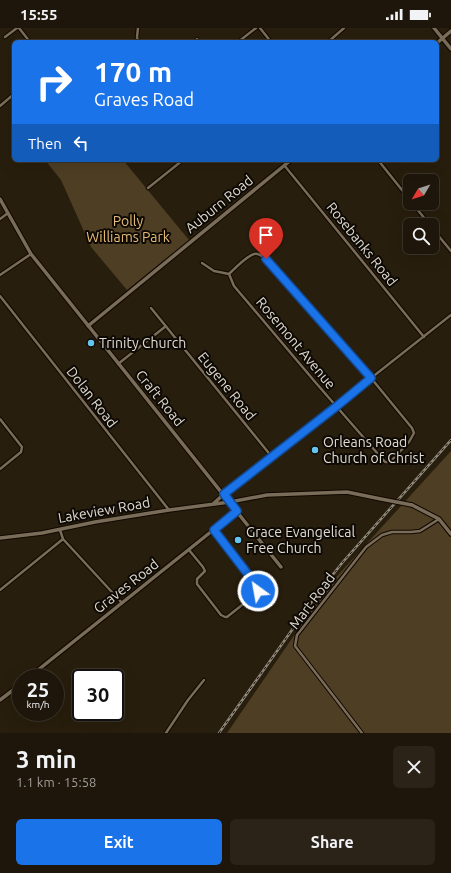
<!DOCTYPE html>
<meta charset="utf-8">
<style>
:root{--surface:#1e160a;--page:#2b2318;--text:#f1f3f6;--muted:#a19f9c;--line:#3c352b;--accent:#1a73e8}
body{margin:0;font-family:Ubuntu,sans-serif;background:var(--page);color:var(--text);height:100vh;display:flex;flex-direction:column;font-size:15px;white-space:nowrap}
*{box-sizing:border-box;margin:0}
p{font-size:13px;color:var(--muted)}
.icon{flex:none;width:22px;height:22px;fill:none;stroke:currentColor;stroke-width:2;stroke-linecap:round;stroke-linejoin:round}
.map{position:relative;height:705px;overflow:hidden}
.side{display:flex;flex-direction:column;background:var(--surface);flex:1}
.side>*{flex:none}
.top-card{position:absolute;left:12px;top:12px;width:427px;height:122px;border-radius:6px;box-shadow:0 4px 16px #0002,0 0 0 1px var(--line);background:#1a73e8;color:#fff;overflow:hidden}
.needle{width:26px;rotate:231deg}
.controls{position:absolute;left:403px;top:146px;display:grid;gap:8px}
.controls a{display:grid;place-items:center;width:36px;height:36px;border-radius:6px;background:var(--surface);box-shadow:0 4px 16px #0002,0 0 0 1px var(--line);font-size:20px}
.speed{position:absolute;left:12px;top:641px;display:flex;gap:8px;font-size:20px;font-weight:700;text-align:center}
.speed>*{display:grid;place-content:center;width:52px;height:52px;border-radius:50%;background:var(--surface);box-shadow:0 4px 16px #0002,0 0 0 1px var(--line);line-height:1}
.speed small{font-size:10px;font-weight:400}
.speed .limit{border:2px solid #111;border-radius:6px;background:#fff;color:#111}
.pin{position:absolute;display:grid;place-items:center;width:34px;height:34px;color:#fff;margin:-41px -17px;border-radius:50% 50% 50% 0;rotate:-45deg;box-shadow:0 0 4px #0007}
.pin .icon{rotate:45deg}
.me{position:absolute;width:44px;margin:-22px;rotate:328deg;stroke-linejoin:round;filter:drop-shadow(0 0 3px #0008)}
.turn{display:flex;align-items:center;gap:14px;height:84px;padding:0 16px;font-size:18px}
.turn .icon{width:52px;height:52px;stroke-width:2.5}
.turn b{display:block;font-size:28px;line-height:34px}
.then{display:flex;align-items:center;height:38px;padding:0 16px;background:#0003;gap:8px;font-size:15px}
.round{display:grid;place-items:center;flex:none;width:42px;height:42px;border-radius:6px;background:var(--page)}
.overview{display:flex;align-items:center;justify-content:space-between;height:68px;padding:0 16px}
h1{font-size:24px;font-weight:700;line-height:30px}
.action{display:flex;gap:8px;margin-top:auto;padding:8px 16px}
.action a{flex:1;height:46px;border-radius:6px;background:var(--accent);color:#fff;font-size:16px;font-weight:700;line-height:46px;text-align:center}
.action a+a{background:var(--page);color:var(--text)}
.status{display:flex;justify-content:space-between;align-items:center;height:28px;padding:0 20px;background:var(--surface);direction:ltr}
.status svg{height:11px;fill:currentColor}
.map>svg:first-child{display:block}
.green{fill:#4e3e24}
.lines{fill:none;stroke-linecap:round;stroke-linejoin:round}
.street-casing{stroke:#110800;stroke-width:4.5}
.secondary-casing{stroke:#110800;stroke-width:5.5}
.street{stroke:#796d59;stroke-width:2.5}
.secondary{stroke:#796d59;stroke-width:3.5}
.rail-casing{stroke:#928a7d;stroke-width:2.5}
.rail{stroke:#0d0904;stroke-width:1;stroke-dasharray:3;stroke-linecap:butt}
.secondary-bridge-casing{stroke:#110800;stroke-width:5.5;stroke-linecap:butt}
.secondary-bridge{stroke:#796d59;stroke-width:3.5}
.route-casing{stroke:#114b97;stroke-width:10}
.route{stroke:#1a73e8;stroke-width:7}
.poi-dot{fill:#65c5ee;stroke:#0d0904;stroke-width:1.5}
.labels{text-anchor:middle;stroke-width:4;stroke-linejoin:round;paint-order:stroke}
.street-label{font-size:14px;fill:#e1dad0;stroke:#0d0904}
.park-label{font-size:14px;fill:#e7bc77;stroke:#0d0904}
.poi-label{font-size:14px;fill:#e1dad0;stroke:#0d0904;text-anchor:start}
</style>
<div class="status"><b>15:55</b><svg viewBox="0 0 49 12"><path d="M0 12V9h3v3zM5 12V6h3v6zM10 12V3h3v9zM15 12V0h3v12zM26 1h20v11H26zM47 4h2v5h-2z"/></svg></div>
<div class="map">
<svg width="451" height="705" viewBox="0 0 451 705">
<rect width="100%" height="100%" fill="#281e0d"/>
<path class="green" d="M 45,132 L 123,132 L 189,212 L 127,262 L 91,219 L 61,152 Z
M 451,423 L 451,705 L 227,705 L 328,558 Z"/>
<g class="lines">
<g class="street-casing">
<path id="street" d="M 19,0 L 30,14
M 260,0 L 271,14
M 5,9 L 17,0
M 197,11 L 199,14
M 138,14 L 137,9 L 138,0
M 238,14 L 256,0
M 328,14 L 344,0
M 0,78 L 14,66
M 378,132 L 410,172
M 284,137 L 424,309
M 148,160 L 183,132
M 412,175 L 430,197
M 0,191 L 8,185
M 432,200 L 451,223
M 202,235 L 214,243 L 229,246 L 234,258 L 316,355 L 385,434 L 390,434 L 409,414 L 414,405 L 412,400 L 371,350 L 266,231 C 262,228 259,225 254,226 C 247,228 234,241 229,246
M 0,247 L 31,226
M 0,268 L 169,482
M 151,280 L 272,429
M 118,336 L 166,298
M 0,391 L 22,419 L 21,424 L 0,441
M 224,466 L 451,287
M 60,502 L 63,511 L 122,575
M 189,522 L 203,539 L 205,543 L 197,551 L 197,556 L 221,587 L 225,589 L 227,589 L 257,565 L 258,561 L 214,502
M 0,562 L 63,511
M 166,705 L 188,672 L 204,652
M 362,705 L 295,618 L 297,607 L 366,519 L 382,507 L 392,504 L 411,504 L 420,503 L 439,491"/>
</g>
<g class="secondary-casing">
<path id="secondary" d="M 434,0 L 451,21
M 437,15 L 451,3
M 0,171 L 31,226 L 281,539
M 88,298 L 291,132
M 213,476 L 224,466
M 412,477 L 439,491 L 451,506
M 0,510 L 42,505 L 95,494 L 169,482 L 230,474 L 267,467 L 347,464 L 381,471
M 28,650 L 237,483
M 0,672 L 21,656"/>
</g>
<use href="#street" class="street"/>
<use href="#secondary" class="secondary"/>
<g class="rail-casing">
<path id="rail" d="M 219,705 L 316,568 L 342,535 L 451,412"/>
</g>
<use href="#rail" class="rail"/>
<g class="secondary-bridge-casing">
<path id="secondary-bridge" d="M 381,471 L 412,477"/>
</g>
<use href="#secondary-bridge" class="secondary-bridge"/>
</g>
<g class="lines">
<g class="route-casing">
<path id="route" d="M 258,563 L 257,558 L 214,502 L 237,483 L 224,466 L 337,378 L 371,350 L 266,231"/>
</g>
<use href="#route" class="route"/>
</g>
<g class="poi-dot">
<circle cx="91" cy="315" r="4"/>
<circle cx="315" cy="422" r="4"/>
<circle cx="238" cy="512" r="4"/>
</g>
<g class="labels">
<g class="street-label">
<text transform="translate(219 176) rotate(-39)" y="5">Auburn Road</text>
<text transform="translate(362 216) rotate(51)" y="5">Rosebanks Road</text>
<text transform="translate(296 315) rotate(50)" y="5">Rosemont Avenue</text>
<text transform="translate(227 358) rotate(51)" y="5">Eugene Road</text>
<text transform="translate(92 369) rotate(52)" y="5">Dolan Road</text>
<text transform="translate(160 370) rotate(51)" y="5">Craft Road</text>
<text transform="translate(104 482) rotate(-10)" y="5">Lakeview Road</text>
<text transform="translate(126 558) rotate(-38)" y="5">Graves Road</text>
<text transform="translate(312 573) rotate(-53)" y="5">Mart Road</text>
</g>
<g class="park-label">
<text x="128" y="198">Polly<tspan x="128" dy="16">Williams Park</tspan></text>
</g>
<g class="poi-label">
<text x="99" y="320">Trinity Church</text>
<text x="323" y="419">Orleans Road<tspan x="323" dy="16">Church of Christ</tspan></text>
<text x="246" y="509">Grace Evangelical<tspan x="246" dy="16">Free Church</tspan></text>
</g>
</g>
</svg>
<div class="controls">
<a><svg class="needle" viewBox="-14 -14 28 28"><path d="M0-13l5 13h-10z" fill="#e53935"/><path d="M0 13l5-13h-10z" fill="#a19f9c"/></svg></a>
<a><svg class="icon" aria-label="search" viewBox="0 0 24 24"><circle cx="10" cy="10" r="6"/><path d="M15 15l6 6"/></svg></a>
</div>
<div class="speed"><div>25<small>km/h</small></div><div class="limit">30</div></div>
<div class="pin" style="left:266px;top:231px;background:#d93025"><svg class="icon" aria-label="arrive" viewBox="0 0 24 24"><path d="M6 21V4h12l-3 4 3 4H6"/></svg></div>
<svg class="me" style="left:258px;top:563px" viewBox="-20 -20 40 40"><circle r="17" fill="#1a73e8" stroke="#fff" stroke-width="3"/><path d="M0-11L8 9 0 5-8 9z" fill="#fff"/></svg>
<div class="top-card">
<div class="turn"><svg class="icon" aria-label="right" viewBox="0 0 24 24"><path d="M7 20v-9h11M14 6l5 5-5 5"/></svg><div><b>170 m</b>Graves Road</div></div>
<div class="then">Then<svg class="icon" aria-label="left" viewBox="0 0 24 24"><path d="M17 20v-9H6M10 6l-5 5 5 5"/></svg></div>
</div>
</div>
<section class="side">
<div class="overview"><div><h1>3 min</h1><p>1.1 km · 15:58</p></div><a class="round"><svg class="icon" aria-label="close" viewBox="0 0 24 24"><path d="M6 6l12 12M18 6L6 18"/></svg></a></div>
<div class="action"><a>Exit</a><a>Share</a></div>
</section>
